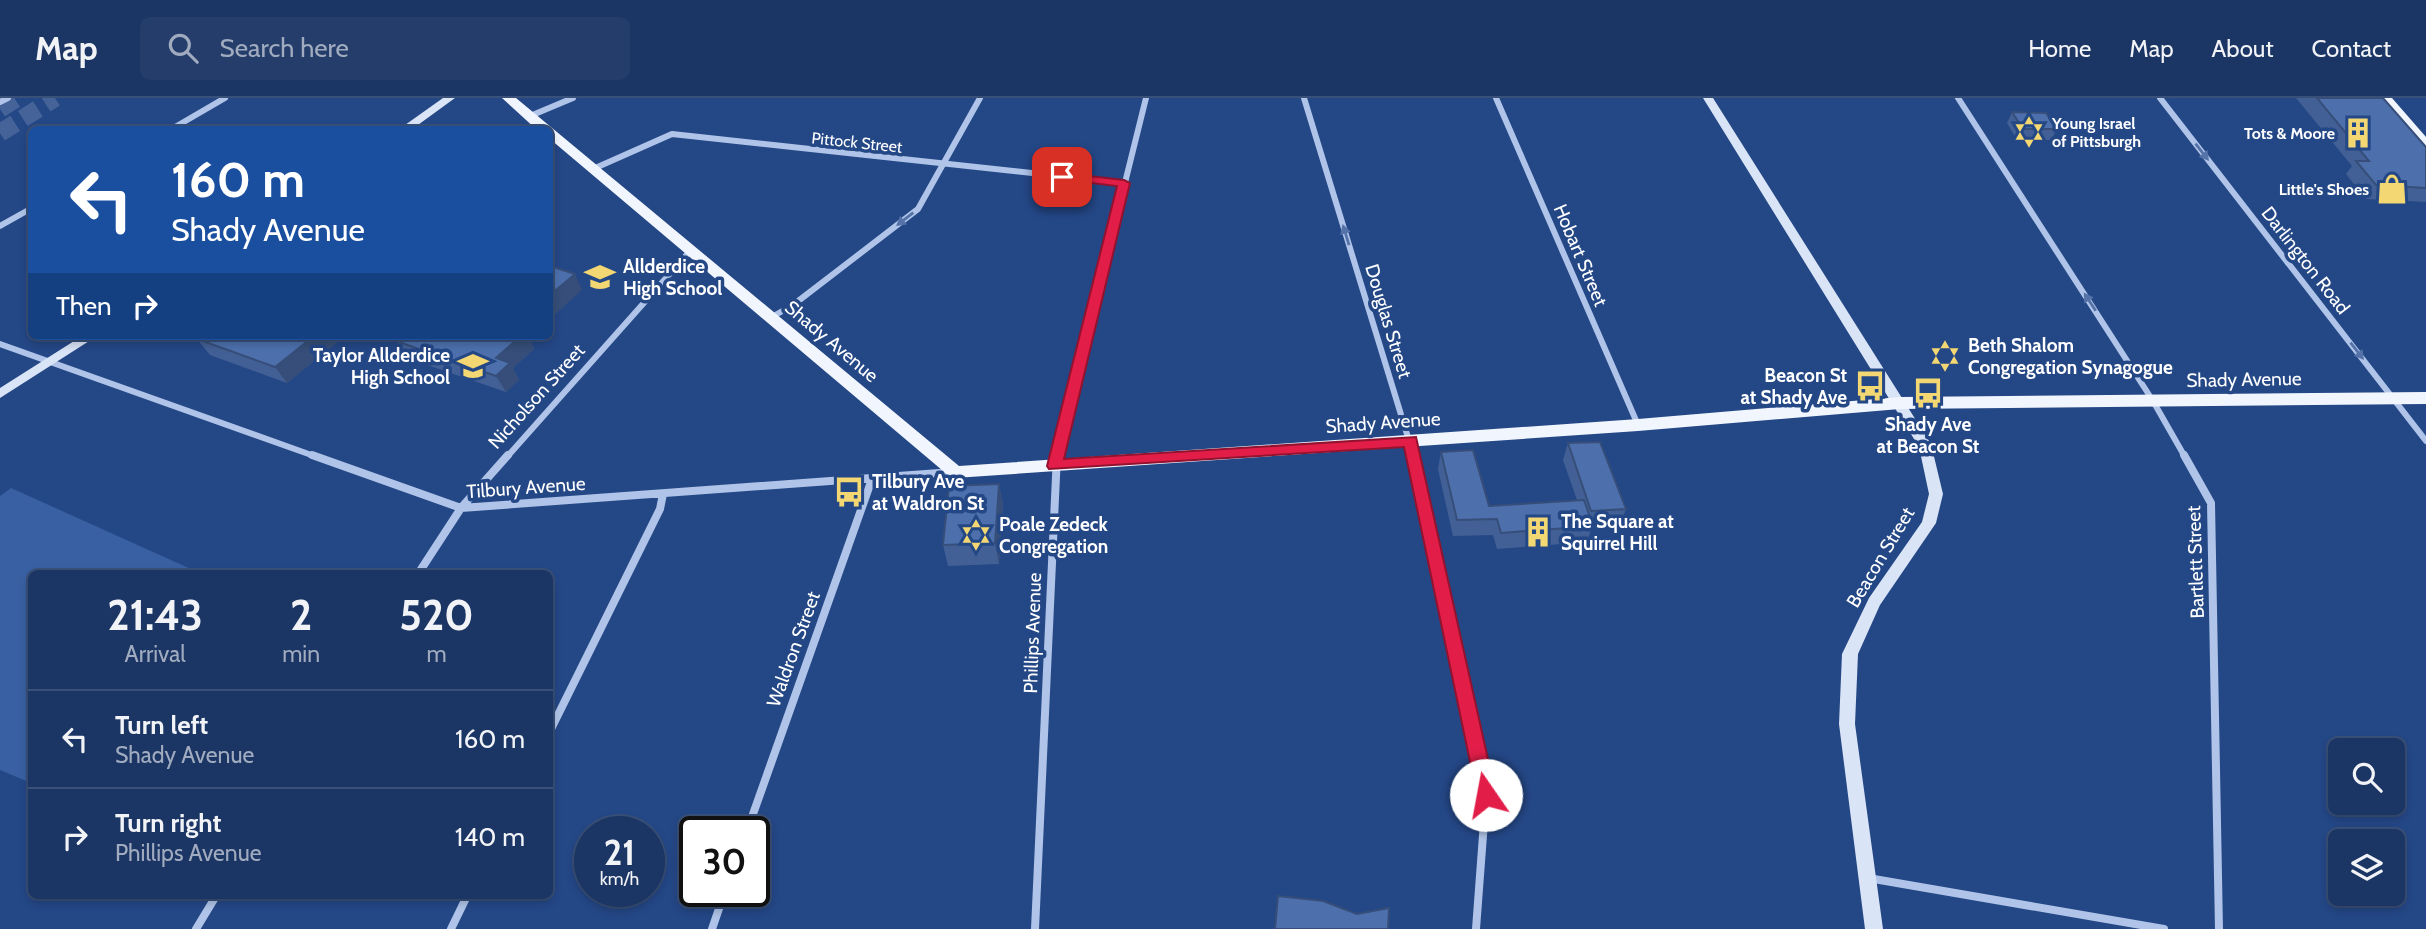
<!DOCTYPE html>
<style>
:root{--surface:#1b3564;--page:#243d6a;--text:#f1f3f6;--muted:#a0abbf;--line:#395078}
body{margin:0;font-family:Cabin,sans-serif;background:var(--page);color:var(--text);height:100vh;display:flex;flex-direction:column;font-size:26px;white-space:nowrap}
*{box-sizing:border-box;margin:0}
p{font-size:23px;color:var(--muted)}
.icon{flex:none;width:38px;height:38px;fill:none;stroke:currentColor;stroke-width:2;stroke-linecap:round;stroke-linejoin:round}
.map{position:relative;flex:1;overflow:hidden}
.details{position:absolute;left:28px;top:472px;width:525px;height:329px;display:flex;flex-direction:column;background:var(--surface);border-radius:10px;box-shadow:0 4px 10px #0003,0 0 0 2px var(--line)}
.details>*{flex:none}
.guide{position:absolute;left:28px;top:28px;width:525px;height:214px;border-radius:10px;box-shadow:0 4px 10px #0003,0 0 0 2px var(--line);background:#1a4fa0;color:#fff;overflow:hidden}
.controls{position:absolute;left:2328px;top:640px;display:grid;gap:14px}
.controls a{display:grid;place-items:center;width:77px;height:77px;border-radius:10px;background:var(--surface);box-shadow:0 4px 10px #0003,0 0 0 2px var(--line);font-size:35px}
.speed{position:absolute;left:574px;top:718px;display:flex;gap:14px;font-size:35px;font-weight:700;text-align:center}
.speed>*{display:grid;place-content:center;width:91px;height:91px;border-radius:50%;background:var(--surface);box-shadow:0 4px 10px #0003,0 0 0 2px var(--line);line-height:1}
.speed small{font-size:18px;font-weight:400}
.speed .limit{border:4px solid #111;border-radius:10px;background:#fff;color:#111}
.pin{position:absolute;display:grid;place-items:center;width:60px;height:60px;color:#fff;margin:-30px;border-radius:14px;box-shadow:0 4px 10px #0006}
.me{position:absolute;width:77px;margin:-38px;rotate:348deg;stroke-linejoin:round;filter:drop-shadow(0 0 5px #0008)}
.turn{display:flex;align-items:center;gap:24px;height:147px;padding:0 28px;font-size:32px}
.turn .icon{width:91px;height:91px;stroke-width:2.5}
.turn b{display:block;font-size:49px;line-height:60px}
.then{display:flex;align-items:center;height:66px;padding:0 28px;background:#0003;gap:14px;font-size:26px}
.eta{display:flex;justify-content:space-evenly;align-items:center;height:119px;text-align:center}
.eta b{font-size:42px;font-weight:800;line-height:49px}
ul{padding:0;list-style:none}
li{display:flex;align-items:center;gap:21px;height:98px;padding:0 28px;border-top:2px solid var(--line)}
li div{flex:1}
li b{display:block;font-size:26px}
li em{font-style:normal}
header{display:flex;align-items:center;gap:42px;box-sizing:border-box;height:98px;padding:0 35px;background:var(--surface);border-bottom:2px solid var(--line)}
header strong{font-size:33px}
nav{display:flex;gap:38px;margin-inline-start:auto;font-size:24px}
.search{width:490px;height:63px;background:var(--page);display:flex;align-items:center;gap:18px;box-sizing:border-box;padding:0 24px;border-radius:10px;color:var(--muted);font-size:26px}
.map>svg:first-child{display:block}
.green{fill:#3960a2}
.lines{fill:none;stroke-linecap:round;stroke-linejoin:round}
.highway-tunnel{stroke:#456398;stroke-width:18;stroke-dasharray:18 9;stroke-linecap:butt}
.street-far1{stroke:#afc4e8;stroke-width:6}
.street{stroke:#afc4e8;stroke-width:8}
.secondary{fill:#d9e4f7;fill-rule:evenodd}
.primary{fill:#f1f5fe;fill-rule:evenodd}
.wall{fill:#426095}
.shaded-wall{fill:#364e79}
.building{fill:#4d70ad;stroke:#364e79;stroke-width:2}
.oneway{fill:#5573a8}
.route{fill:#e11d48;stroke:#92132f;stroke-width:2}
.labels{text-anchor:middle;stroke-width:7;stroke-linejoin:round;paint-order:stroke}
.far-poi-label{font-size:16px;font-weight:bold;fill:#fff;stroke:#244786;text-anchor:end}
.far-street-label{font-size:16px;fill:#fff;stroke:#244786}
.street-label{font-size:19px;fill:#fff;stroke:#244786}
.poi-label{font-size:19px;font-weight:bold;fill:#fff;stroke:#244786;text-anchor:start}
</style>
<header>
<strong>Map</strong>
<div class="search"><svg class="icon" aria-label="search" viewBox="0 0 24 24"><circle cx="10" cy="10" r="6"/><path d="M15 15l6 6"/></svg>Search here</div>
<nav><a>Home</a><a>Map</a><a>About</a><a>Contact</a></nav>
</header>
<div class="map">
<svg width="2426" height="831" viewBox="0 0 2426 831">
<rect width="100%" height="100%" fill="#244786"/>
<path class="green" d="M 11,390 L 202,476 L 32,476 L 31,685 L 0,672 L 0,398 Z"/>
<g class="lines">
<path class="highway-tunnel" d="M 0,11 L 17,0
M 0,35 L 55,0"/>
<path class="street-far1" d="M 1304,0 L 1414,359
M 1496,0 L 1638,327
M 1958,0 L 2153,303 L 2185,359
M 2160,0 L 2426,343
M 0,4 L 8,0
M 530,18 L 573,0
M 170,32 L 225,0
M 593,71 L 672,36 L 1124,85
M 0,128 L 32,110
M 770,220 L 793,207 L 918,111 L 980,0
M 0,246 L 317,359
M 507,359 L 690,153
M 1057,359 L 1146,0"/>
<path class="street" d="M 312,357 L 461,410 L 953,374
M 1414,357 L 1486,697 L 1476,831
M 2184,357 L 2211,405 L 2219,831
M 418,476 L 461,410 L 508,357
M 550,633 L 660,411 L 663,396
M 747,733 L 872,381
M 1868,780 L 2164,831
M 196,831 L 216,798
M 451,831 L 467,798
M 712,831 L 725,793
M 1035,831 L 1057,357"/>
<path class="secondary" d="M 443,0 L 455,0 L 411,32 L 398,32 Z
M 1703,0 L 1713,0 L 1931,346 L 1943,396 L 1936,425 L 1880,507 L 1858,556 L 1855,626 L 1883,831 L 1865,831 L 1839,626 L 1842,556 L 1869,500 L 1922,424 L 1929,396 L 1919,349 Z
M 82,238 L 97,238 L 0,300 L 0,290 Z"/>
<path class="primary" d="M 502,0 L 516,0 L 959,368 L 1638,321 L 1900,299 L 2426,294 L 2426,306 L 1900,311 L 1638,333 L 955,380 L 949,378 L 550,41 L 550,32 L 537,32 Z
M 2379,0 L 2392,0 L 2426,39 L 2426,51 L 2421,50 Z"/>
</g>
<path class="wall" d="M 2296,0 L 2383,0 L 2426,49 L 2426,104 L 2366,101 L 2346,76 L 2352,68 Z
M 2012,14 L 2057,31 L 2051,42 L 2017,42 L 2007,25 Z
M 201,238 L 345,238 L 287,285 L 210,257 L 197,241 Z
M 403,238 L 530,238 L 529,239 L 534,251 L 513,270 L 519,282 L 506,294 L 407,260 L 396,243 Z
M 1568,345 L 1626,411 L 1620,427 L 1592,429 L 1587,444 L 1497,451 L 1493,437 L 1453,438 L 1438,371 L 1441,354 L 1489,408 L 1577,402 L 1563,362 Z
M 999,386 L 1003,407 L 999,466 L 948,468 L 943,447 Z"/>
<path class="shaded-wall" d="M 575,176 L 582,192 L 550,221 L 550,197 Z
M 314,238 L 345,238 L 287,285 L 275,269 Z
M 517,238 L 530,238 L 529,239 L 534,251 L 513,270 L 519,282 L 506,294 L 496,278 L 496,260 Z
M 999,386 L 1003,407 L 999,466 L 995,445 Z"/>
<path class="building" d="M 2317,0 L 2383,0 L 2426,49 L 2426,90 L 2376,87 L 2356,63 L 2369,63 Z
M 2012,14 L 2046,15 L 2057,31 L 2023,31 Z
M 550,168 L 575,176 L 550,197 Z
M 201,238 L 314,238 L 275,269 L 197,241 Z
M 403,238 L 521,238 L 496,260 L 510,265 L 496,278 L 396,243 Z
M 1600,344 L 1626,411 L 1591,413 L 1568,345 Z
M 1473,352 L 1489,408 L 1584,402 L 1593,428 L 1501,435 L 1497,421 L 1457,422 L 1441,354 Z
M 999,386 L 995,445 L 943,447 L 949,388 Z
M 1278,798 L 1323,803 L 1357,816 L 1389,810 L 1388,831 L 1275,831 Z"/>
<defs><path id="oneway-solid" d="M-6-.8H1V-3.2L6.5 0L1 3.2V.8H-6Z" transform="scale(1.75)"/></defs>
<g class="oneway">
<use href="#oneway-solid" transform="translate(2202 54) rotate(52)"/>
<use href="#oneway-solid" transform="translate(905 121) rotate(142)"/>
<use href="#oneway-solid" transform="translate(1346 137) rotate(-107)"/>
<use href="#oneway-solid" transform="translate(2090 204) rotate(-123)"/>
<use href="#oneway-solid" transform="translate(2357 253) rotate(52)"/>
</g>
<path class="route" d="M 1062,75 L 1124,82 L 1130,85 L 1064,361 L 1416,339 L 1496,697 L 1493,703 L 1486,706 L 1480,703 L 1477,697 L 1404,349 L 1049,371 L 1047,368 L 1117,88 L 1058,81 L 1058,76 Z"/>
<defs>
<g id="synagogue-bare" transform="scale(2.415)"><path d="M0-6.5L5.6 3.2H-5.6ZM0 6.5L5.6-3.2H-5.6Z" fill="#f3d772" stroke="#244786" stroke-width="2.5" paint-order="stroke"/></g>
<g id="building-bare" transform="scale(2.415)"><path d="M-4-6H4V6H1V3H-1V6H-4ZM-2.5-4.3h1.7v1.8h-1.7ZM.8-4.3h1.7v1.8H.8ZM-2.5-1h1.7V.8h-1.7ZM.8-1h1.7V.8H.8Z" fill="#f3d772" stroke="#244786" stroke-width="2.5" paint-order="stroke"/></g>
<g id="shop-bare" transform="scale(2.415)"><path d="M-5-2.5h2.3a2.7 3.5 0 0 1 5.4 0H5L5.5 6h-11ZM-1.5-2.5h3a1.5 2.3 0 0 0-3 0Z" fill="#f3d772" stroke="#244786" stroke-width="2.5" paint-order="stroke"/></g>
<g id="school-bare" transform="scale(2.415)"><path d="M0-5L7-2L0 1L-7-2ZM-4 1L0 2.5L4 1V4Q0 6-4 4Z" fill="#f3d772" stroke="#244786" stroke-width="2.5" paint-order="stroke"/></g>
<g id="bus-bare" transform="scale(2.415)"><path d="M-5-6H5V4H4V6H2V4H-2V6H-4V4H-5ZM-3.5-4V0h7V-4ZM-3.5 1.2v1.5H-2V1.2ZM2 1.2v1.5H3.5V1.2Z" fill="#f3d772" stroke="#244786" stroke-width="2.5" paint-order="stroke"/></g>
</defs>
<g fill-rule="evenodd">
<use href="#synagogue-bare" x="2029" y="34"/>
<use href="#building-bare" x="2358" y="35"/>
<use href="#shop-bare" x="2392" y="91"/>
<use href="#school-bare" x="600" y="179"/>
<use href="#synagogue-bare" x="1945" y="258"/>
<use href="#school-bare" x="473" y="268"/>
<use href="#bus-bare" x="1870" y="288"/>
<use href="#bus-bare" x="1928" y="295"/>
<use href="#bus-bare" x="849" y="394"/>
<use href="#building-bare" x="1538" y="434"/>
<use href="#synagogue-bare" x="976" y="437"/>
</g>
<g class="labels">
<g class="far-poi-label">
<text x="2052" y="31" text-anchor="start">Young Israel<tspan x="2052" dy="18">of Pittsburgh</tspan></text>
<text x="2335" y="41">Tots &amp; Moore</text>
<text x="2369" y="97">Little's Shoes</text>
</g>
<g class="far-street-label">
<text transform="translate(857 44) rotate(6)" y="6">Pittock Street</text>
</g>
<g class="street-label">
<text transform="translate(1581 157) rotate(67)" y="7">Hobart Street</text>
<text transform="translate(2306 162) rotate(52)" y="7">Darlington Road</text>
<text transform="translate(1389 223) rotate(73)" y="7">Douglas Street</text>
<text transform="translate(832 243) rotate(40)" y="7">Shady Avenue</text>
<text transform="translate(2244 281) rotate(-1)" y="7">Shady Avenue</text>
<text transform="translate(536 298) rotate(-48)" y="7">Nicholson Street</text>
<text transform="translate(1383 324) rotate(-4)" y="7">Shady Avenue</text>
<text transform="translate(526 389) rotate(-4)" y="7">Tilbury Avenue</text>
<text transform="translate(1880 459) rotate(-59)" y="7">Beacon Street</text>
<text transform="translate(2195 464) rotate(-92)" y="7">Bartlett Street</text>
<text transform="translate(1032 535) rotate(-88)" y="7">Phillips Avenue</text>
<text transform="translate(793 551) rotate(-70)" y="7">Waldron Street</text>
</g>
<g class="poi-label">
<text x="623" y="175">Allderdice<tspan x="623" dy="22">High School</tspan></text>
<text x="1968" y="254">Beth Shalom<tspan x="1968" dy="22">Congregation Synagogue</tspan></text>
<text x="450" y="264" text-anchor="end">Taylor Allderdice<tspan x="450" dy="22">High School</tspan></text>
<text x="1847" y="284" text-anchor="end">Beacon St<tspan x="1847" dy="22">at Shady Ave</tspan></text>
<text x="1928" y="333" text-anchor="middle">Shady Ave<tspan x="1928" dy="22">at Beacon St</tspan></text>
<text x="872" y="390">Tilbury Ave<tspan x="872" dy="22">at Waldron St</tspan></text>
<text x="1561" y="430">The Square at<tspan x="1561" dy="22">Squirrel Hill</tspan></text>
<text x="999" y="433">Poale Zedeck<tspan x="999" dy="22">Congregation</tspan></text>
</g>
</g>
</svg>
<div class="controls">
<a><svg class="icon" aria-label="search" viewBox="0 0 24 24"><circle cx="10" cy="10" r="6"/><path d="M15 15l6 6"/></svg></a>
<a><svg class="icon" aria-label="layers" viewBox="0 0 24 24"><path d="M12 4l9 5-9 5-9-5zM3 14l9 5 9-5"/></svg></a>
</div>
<div class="speed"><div>21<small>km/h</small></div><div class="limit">30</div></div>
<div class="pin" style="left:1062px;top:79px;background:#d93025"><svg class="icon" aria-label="arrive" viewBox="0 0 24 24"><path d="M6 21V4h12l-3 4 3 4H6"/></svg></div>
<svg class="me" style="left:1486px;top:697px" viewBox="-20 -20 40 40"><circle r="19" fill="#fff"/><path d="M0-13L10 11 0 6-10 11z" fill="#e11d48"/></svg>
<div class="guide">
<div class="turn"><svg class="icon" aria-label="left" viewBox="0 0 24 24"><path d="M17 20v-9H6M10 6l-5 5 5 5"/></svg><div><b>160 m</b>Shady Avenue</div></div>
<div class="then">Then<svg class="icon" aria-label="right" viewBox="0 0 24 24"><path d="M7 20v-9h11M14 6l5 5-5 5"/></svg></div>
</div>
<section class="details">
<div class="eta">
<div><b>21:43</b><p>Arrival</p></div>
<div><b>2</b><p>min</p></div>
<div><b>520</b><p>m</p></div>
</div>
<ul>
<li><svg class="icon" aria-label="left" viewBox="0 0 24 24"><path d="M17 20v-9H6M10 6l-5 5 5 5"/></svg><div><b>Turn left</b><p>Shady Avenue</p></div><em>160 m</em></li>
<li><svg class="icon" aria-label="right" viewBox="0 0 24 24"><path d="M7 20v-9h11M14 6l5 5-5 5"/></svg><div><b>Turn right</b><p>Phillips Avenue</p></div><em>140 m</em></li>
</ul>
</section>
</div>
